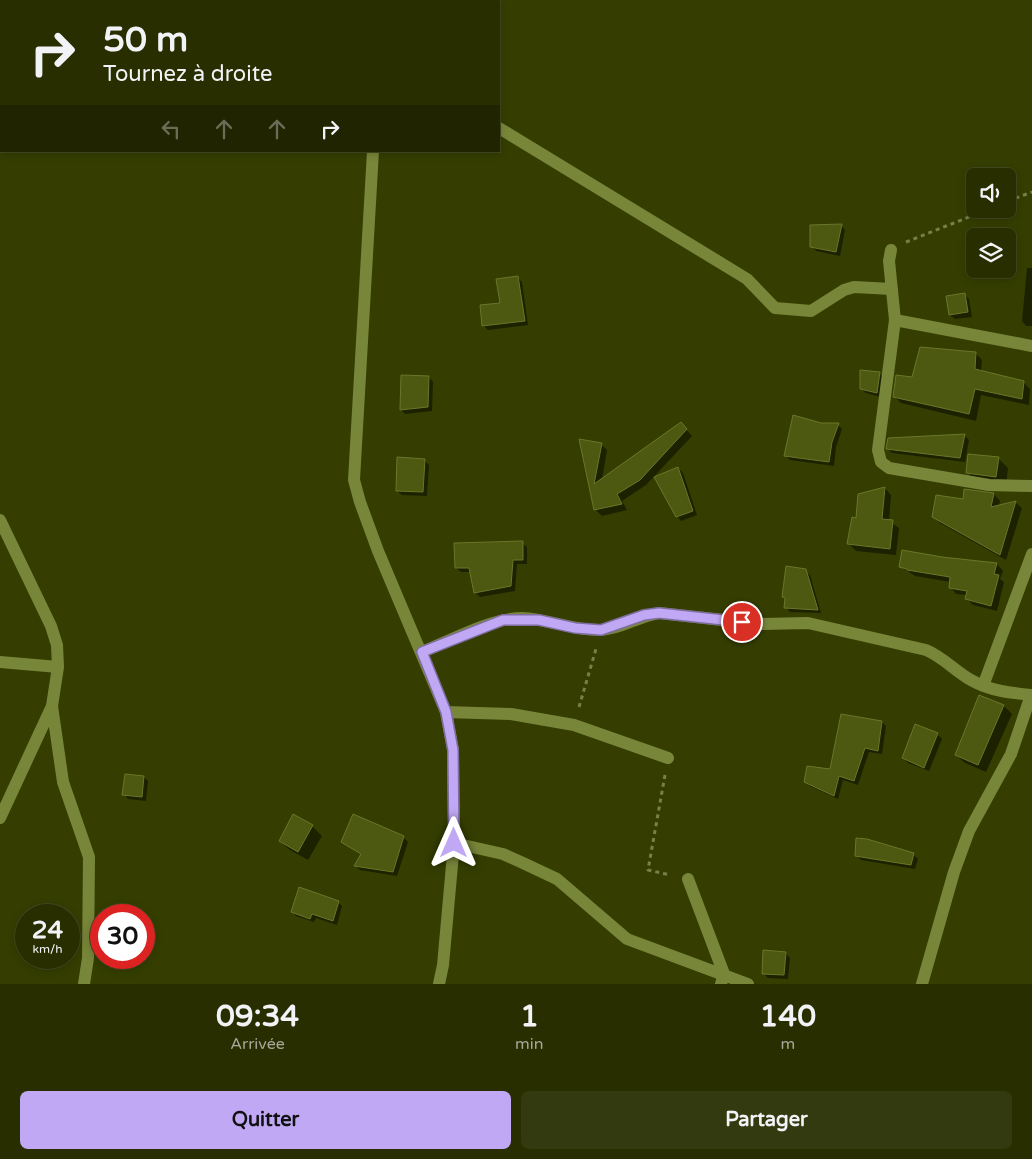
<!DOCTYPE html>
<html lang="fr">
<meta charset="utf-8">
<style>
:root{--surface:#282e00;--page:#343a0f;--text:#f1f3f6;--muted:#a5a899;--line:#444a22;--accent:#c0a8f4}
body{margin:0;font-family:"Varela Round",sans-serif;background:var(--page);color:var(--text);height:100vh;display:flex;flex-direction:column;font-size:19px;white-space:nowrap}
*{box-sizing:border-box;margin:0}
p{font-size:16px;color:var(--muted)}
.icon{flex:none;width:28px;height:28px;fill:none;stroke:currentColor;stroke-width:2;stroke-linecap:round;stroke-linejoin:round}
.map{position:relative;height:984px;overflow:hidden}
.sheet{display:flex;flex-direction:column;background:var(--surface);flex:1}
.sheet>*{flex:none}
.hud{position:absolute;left:0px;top:0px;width:500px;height:152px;box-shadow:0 2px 8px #0003,0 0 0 1px var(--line);background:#282e00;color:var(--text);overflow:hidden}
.tools{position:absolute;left:966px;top:168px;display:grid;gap:10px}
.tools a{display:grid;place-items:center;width:50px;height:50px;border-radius:8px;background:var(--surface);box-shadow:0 2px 8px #0003,0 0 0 1px var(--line);font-size:25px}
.speed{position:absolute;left:15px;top:904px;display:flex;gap:10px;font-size:25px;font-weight:700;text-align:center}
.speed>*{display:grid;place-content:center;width:65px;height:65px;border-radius:50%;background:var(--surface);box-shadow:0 2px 8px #0003,0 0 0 1px var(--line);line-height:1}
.speed small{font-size:12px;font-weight:400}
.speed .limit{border:8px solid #d22;background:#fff;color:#111}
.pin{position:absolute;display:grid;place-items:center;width:42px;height:42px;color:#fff;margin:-21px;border:2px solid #fff;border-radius:50%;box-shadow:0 1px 5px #0007}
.me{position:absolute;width:55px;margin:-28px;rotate:0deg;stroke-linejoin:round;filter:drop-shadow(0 0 4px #0008)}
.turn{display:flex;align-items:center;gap:18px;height:105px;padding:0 20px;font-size:22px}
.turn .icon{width:65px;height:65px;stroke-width:2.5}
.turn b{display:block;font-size:35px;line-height:42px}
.lanes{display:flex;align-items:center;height:48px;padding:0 20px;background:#0003;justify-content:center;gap:25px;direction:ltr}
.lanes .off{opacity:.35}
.eta{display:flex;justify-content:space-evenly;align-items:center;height:85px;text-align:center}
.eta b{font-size:30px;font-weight:700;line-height:35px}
.button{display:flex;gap:10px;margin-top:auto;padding:10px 20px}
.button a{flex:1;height:58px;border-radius:8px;background:var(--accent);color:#111;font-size:20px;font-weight:700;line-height:58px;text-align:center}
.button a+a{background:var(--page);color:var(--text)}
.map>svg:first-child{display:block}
.shadow{fill:#0007}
.building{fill:#4d5810;stroke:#6a7729}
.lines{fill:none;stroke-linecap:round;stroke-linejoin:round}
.path{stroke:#77804b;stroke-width:3;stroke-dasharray:4 4;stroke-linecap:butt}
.street{stroke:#788639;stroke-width:12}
.route-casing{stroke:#7d6d9f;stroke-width:12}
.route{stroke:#c0a8f4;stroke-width:9}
</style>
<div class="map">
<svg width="1032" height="984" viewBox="0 0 1032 984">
<rect width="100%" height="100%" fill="#353e00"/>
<path class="shadow" d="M 841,225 L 845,230 L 840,256 L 816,251 L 812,246 Z
M 1027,268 L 1032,268 L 1032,326 L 1026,326 L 1022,321 Z
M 517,277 L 522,282 L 528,325 L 488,330 L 483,325 L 501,304 Z
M 964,294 L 969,299 L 972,317 L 955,319 L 950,315 Z
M 975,353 L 982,360 L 981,372 L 1023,382 L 1030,389 L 1029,405 L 981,395 L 976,421 L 901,403 L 894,396 L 913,378 Z
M 879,373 L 884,378 L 881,397 L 866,393 L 861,389 Z
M 429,377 L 433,382 L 432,411 L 405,414 L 401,410 Z
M 681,424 L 692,436 L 646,485 L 622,501 L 627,510 L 602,516 L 596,510 L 581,441 L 601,444 L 607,450 L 602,480 Z
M 821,424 L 838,425 L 842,429 L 836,447 L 834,466 L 790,460 L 786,456 Z
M 965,436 L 969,440 L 965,462 L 892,453 L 888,449 L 889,440 Z
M 998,458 L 1008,468 L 1006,486 L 977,482 L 967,472 Z
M 424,460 L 429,465 L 427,496 L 402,495 L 397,491 Z
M 678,468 L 683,473 L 697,515 L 681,521 L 677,516 Z
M 885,488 L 891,495 L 889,521 L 899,528 L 896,555 L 856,551 L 849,544 L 857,519 Z
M 965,490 L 994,494 L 1000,501 L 999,506 L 1015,502 L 1022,508 L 1006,560 L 940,523 L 934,517 L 964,501 Z
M 522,543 L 527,547 L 527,564 L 517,564 L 515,591 L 480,597 L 475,592 L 471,572 L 461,572 L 456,568 Z
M 942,559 L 997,564 L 1003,571 L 1000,579 L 1004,582 L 997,611 L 973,605 L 966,598 L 967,595 L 956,594 L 950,587 L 951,582 L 915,576 L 900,566 Z
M 805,570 L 810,575 L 821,613 L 790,612 L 786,607 L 786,600 L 783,597 Z
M 1004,706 L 1012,714 L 986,772 L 965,763 L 956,755 Z
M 882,722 L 886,726 L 882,754 L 869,752 L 858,785 L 843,780 L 838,799 L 810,786 L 805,781 L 830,771 Z
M 937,734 L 942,739 L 929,771 L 908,763 L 903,758 Z
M 144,777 L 148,781 L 146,801 L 128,799 L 124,794 Z
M 312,826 L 322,836 L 308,860 L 290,850 L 280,841 Z
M 403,837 L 408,842 L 397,876 L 360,870 L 356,866 L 362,855 L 342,842 Z
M 913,854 L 918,859 L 915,869 L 861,860 L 856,855 Z
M 338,902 L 342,906 L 337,925 L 316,918 L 314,922 L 296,916 L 292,911 Z
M 785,953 L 790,958 L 788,979 L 768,978 L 763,973 Z"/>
<path class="building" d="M 842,224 L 836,252 L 810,247 L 810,225 Z
M 518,276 L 525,321 L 482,326 L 480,305 L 500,303 L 496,279 Z
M 965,293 L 968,312 L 949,315 L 946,296 Z
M 920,347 L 976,352 L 975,369 L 1024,381 L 1022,399 L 975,389 L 969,414 L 893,397 L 896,375 L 912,377 Z
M 860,370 L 880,372 L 877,393 L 860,389 Z
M 401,375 L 429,376 L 428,407 L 400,410 Z
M 793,415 L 821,423 L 839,423 L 832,442 L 829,462 L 784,456 Z
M 681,422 L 687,429 L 640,480 L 617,494 L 622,504 L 594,510 L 579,439 L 602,443 L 594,484 Z
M 965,434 L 960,458 L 886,449 L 888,438 Z
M 968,454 L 999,457 L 996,477 L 966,473 Z
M 397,457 L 425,459 L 423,492 L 396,491 Z
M 678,467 L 693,511 L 676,517 L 654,477 Z
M 885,487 L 882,519 L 893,520 L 890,549 L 847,544 L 852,517 L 856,518 L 858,494 Z
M 964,489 L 994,493 L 991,507 L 1016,501 L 1000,555 L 932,517 L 936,495 L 963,499 Z
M 523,541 L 523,560 L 513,560 L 511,586 L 474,593 L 469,568 L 455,568 L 454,543 Z
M 902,550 L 942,557 L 997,563 L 994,574 L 999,575 L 991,606 L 965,599 L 967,591 L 949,588 L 950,577 L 907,570 L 907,569 L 899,567 Z
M 786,566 L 806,569 L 818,610 L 784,608 L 785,598 L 782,597 Z
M 979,695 L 1004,705 L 978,765 L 955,755 Z
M 841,714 L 882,721 L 878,751 L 865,748 L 854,781 L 839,776 L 834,796 L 804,782 L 807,766 L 830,769 Z
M 915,724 L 938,733 L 924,768 L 902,758 Z
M 125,774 L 144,776 L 142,797 L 122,795 Z
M 293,814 L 313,825 L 298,852 L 279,841 Z
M 353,814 L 404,836 L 393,872 L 354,866 L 361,854 L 341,842 Z
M 856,838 L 867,839 L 914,853 L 911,865 L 855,856 Z
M 299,887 L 339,901 L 333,921 L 312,914 L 310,919 L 291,912 Z
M 763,950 L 786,952 L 784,975 L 762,974 Z"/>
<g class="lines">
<path class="path" d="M 402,1 L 402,0
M 1008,201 L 1032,192
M 906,242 L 989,209
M 579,707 L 596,649
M 665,775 L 648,870 L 670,875"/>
<path class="street" d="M 184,0 L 185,1
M 499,128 L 747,279 L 775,308 L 811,311 L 844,290 L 854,287 L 892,289
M 373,151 L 354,480 L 360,502 L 378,551 L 446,712 L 453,750 L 454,843 L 443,965 L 439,984
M 891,250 L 889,261 L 895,320 L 878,450 L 881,462 L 889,468 L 989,485 L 1032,486
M 895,320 L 1032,346
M 0,520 L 51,626 L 57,645 L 58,667 L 52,706 L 0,818
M 422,652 C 450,641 491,618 522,618 C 549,619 574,631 601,630 C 621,629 639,616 659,613 L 759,624 L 808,623 L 926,650 C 943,657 955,671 971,680 C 990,691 1011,693 1032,695
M 0,662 L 58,667
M 983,686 L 1032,554
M 52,706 L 63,782 L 89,857 L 88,958 L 84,984
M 446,712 L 511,714 L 574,725 L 668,758
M 454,843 L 503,854 L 523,863 L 557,879 L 627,939 L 748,984
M 688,879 L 724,974 L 721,984
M 922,984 L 954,872 L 969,831 L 1011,754 L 1031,695"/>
</g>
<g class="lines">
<g class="route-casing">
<path id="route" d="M 454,843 L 453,750 L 446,712 L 422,652 L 503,620 L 539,620 L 575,628 L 601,630 L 644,615 L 659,613 L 742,622"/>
</g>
<use href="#route" class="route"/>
</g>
</svg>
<div class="tools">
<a><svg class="icon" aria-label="sound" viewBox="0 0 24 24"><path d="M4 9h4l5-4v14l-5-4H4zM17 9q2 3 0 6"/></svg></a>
<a><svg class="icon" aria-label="layers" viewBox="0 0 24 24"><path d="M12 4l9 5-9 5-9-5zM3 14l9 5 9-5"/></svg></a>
</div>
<div class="speed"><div>24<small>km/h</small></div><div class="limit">30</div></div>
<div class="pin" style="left:742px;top:622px;background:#d93025"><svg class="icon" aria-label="arrive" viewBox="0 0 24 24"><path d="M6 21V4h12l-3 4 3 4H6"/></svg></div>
<svg class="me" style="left:454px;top:843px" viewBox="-20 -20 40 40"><path d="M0-17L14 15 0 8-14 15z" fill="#c0a8f4" stroke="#fff" stroke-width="4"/></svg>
<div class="hud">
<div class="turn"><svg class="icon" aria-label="right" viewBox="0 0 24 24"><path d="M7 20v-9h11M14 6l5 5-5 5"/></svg><div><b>50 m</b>Tournez à droite</div></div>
<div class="lanes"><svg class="icon off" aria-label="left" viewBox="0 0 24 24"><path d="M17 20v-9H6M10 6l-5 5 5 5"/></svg><svg class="icon off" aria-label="ahead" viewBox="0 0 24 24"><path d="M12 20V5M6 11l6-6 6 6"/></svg><svg class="icon off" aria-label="ahead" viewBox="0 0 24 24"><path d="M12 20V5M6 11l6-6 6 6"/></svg><svg class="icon" aria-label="right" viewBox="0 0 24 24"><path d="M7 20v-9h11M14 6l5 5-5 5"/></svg></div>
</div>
</div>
<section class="sheet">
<div class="eta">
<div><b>09:34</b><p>Arrivée</p></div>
<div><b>1</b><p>min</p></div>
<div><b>140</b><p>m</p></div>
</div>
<div class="button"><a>Quitter</a><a>Partager</a></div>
</section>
